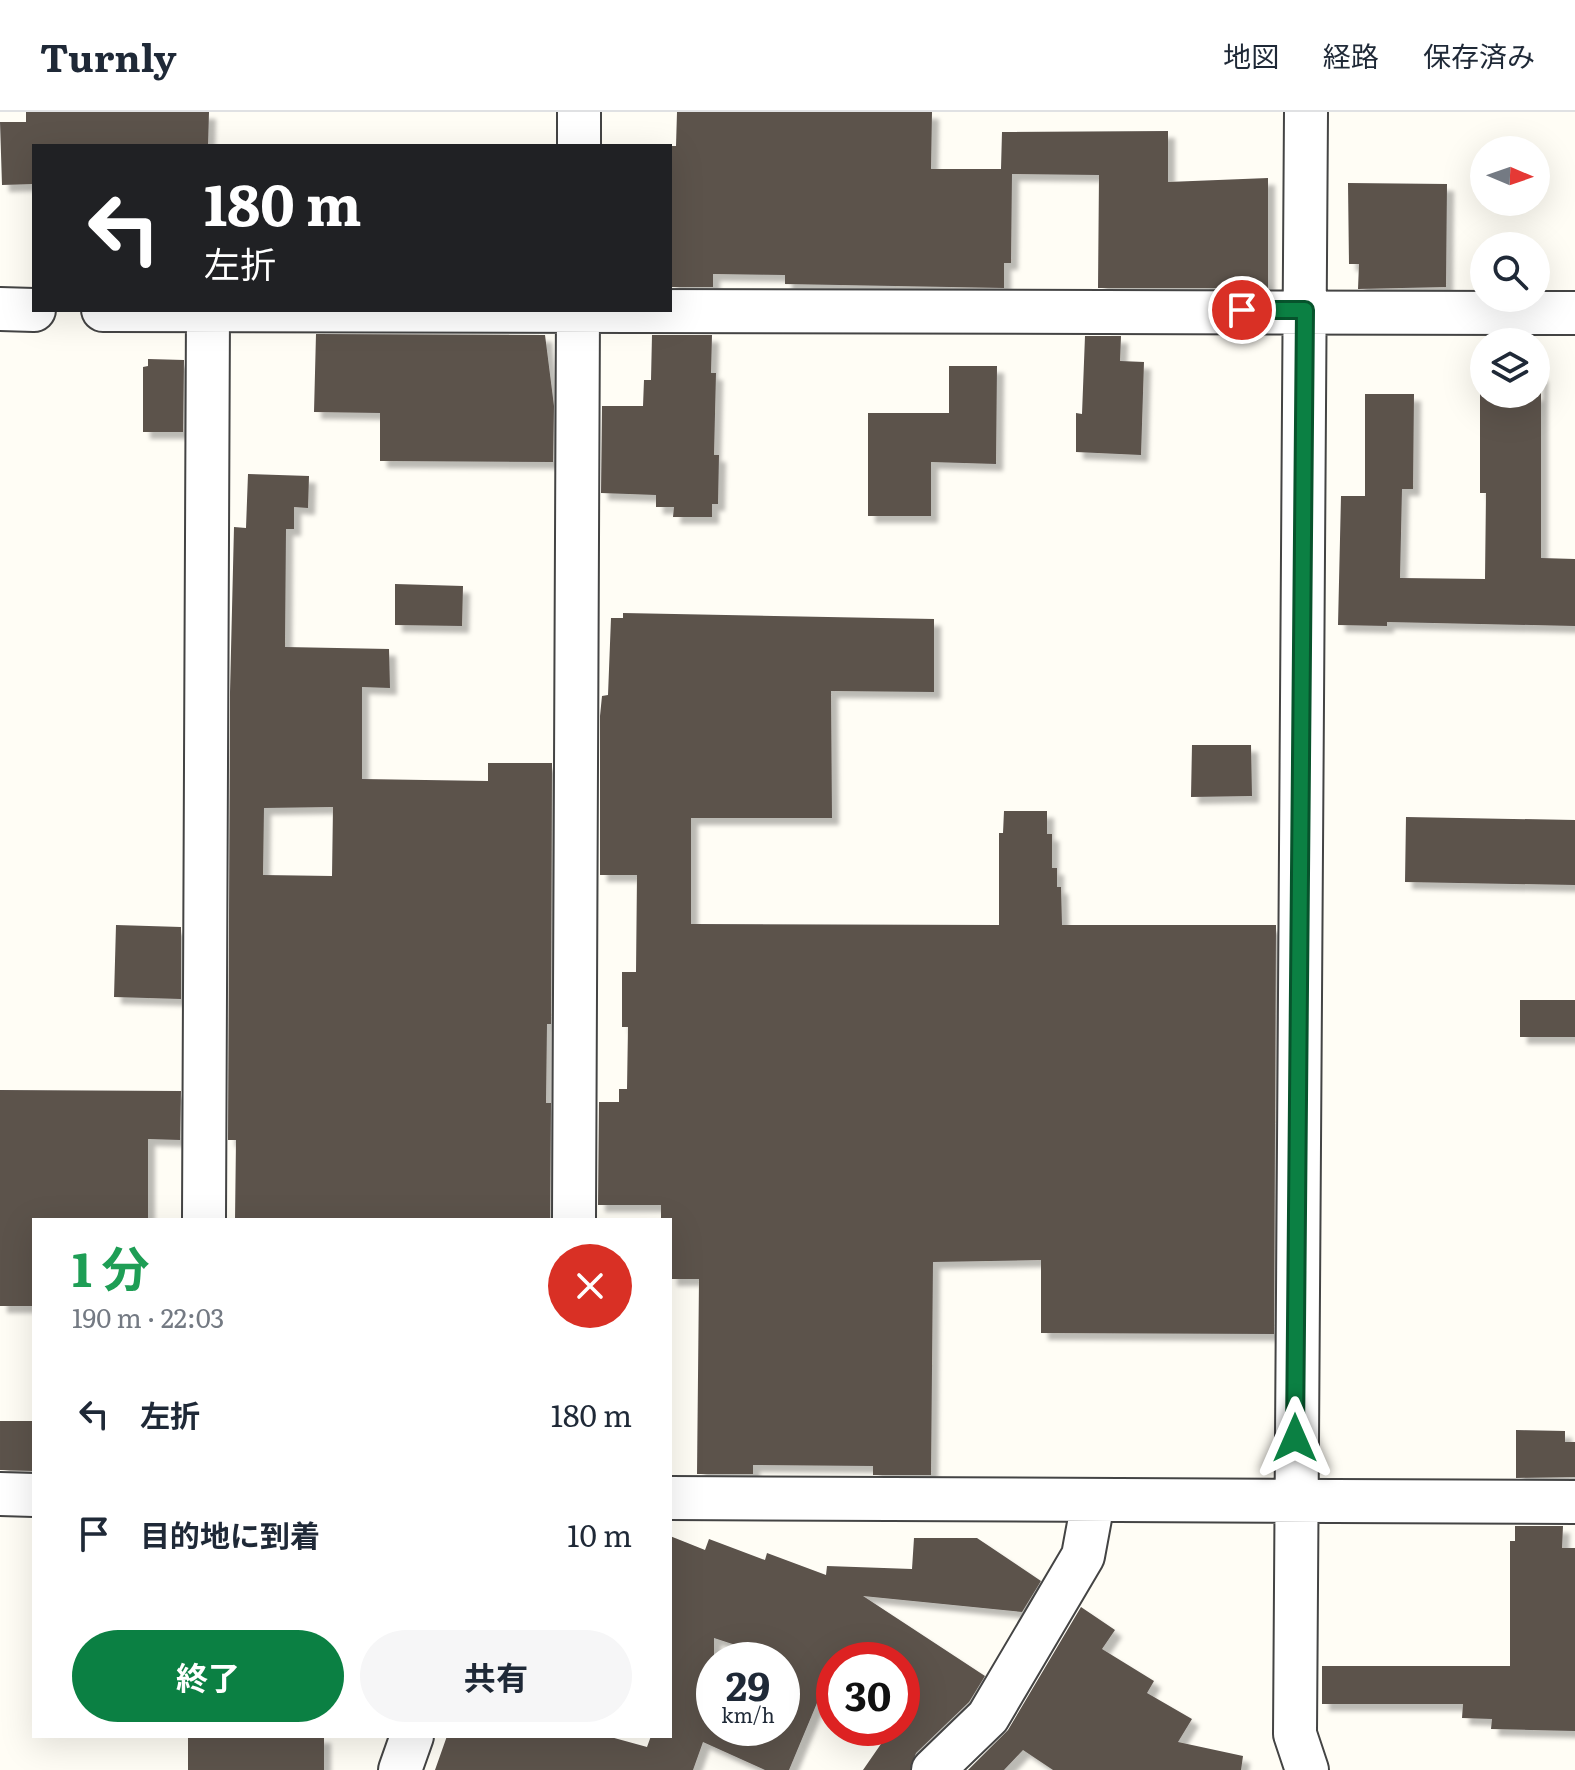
<!DOCTYPE html>
<html lang="ja">
<meta charset="utf-8">
<style>
:root{--surface:#fff;--page:#f6f6f7;--text:#1f2937;--muted:#747a83;--line:#e0e1e3;--accent:#0b8043}
body{margin:0;font-family:Literata,"Noto Sans JP",serif;background:var(--page);color:var(--text);height:100vh;display:flex;flex-direction:column;font-size:30px;white-space:nowrap}
*{box-sizing:border-box;margin:0}
p{font-size:26px;color:var(--muted)}
.icon{flex:none;width:44px;height:44px;fill:none;stroke:currentColor;stroke-width:2;stroke-linecap:round;stroke-linejoin:round}
.map{position:relative;flex:1;overflow:hidden}
.drawer{position:absolute;left:32px;top:1106px;width:640px;height:520px;display:flex;flex-direction:column;background:var(--surface);border-radius:0px;box-shadow:0 8px 32px #0002}
.drawer>*{flex:none}
.hud{position:absolute;left:32px;top:32px;width:640px;height:168px;border-radius:0px;box-shadow:0 8px 32px #0002;background:#202124;color:#fff;overflow:hidden}
.needle{width:52px;rotate:92deg}
.fabs{position:absolute;left:1470px;top:24px;display:grid;gap:16px}
.fabs a{display:grid;place-items:center;width:80px;height:80px;border-radius:50%;background:var(--surface);box-shadow:0 8px 32px #0002;font-size:40px}
.speed{position:absolute;left:696px;top:1530px;display:flex;gap:16px;font-size:40px;font-weight:700;text-align:center}
.speed>*{display:grid;place-content:center;width:104px;height:104px;border-radius:50%;background:var(--surface);box-shadow:0 8px 32px #0002;line-height:1}
.speed small{font-size:20px;font-weight:400}
.speed .limit{border:12px solid #d22;background:#fff;color:#111}
.pin{position:absolute;display:grid;place-items:center;width:68px;height:68px;color:#fff;margin:-34px;border:4px solid #fff;border-radius:50%;box-shadow:0 2px 8px #0007}
.me{position:absolute;width:88px;margin:-44px;rotate:0deg;stroke-linejoin:round;filter:drop-shadow(0 0 6px #0008)}
.turn{display:flex;align-items:center;gap:28px;height:168px;padding:0 40px;font-size:36px}
.turn .icon{width:104px;height:104px;stroke-width:2.5}
.turn b{display:block;font-size:56px;line-height:68px}
.round{display:grid;place-items:center;flex:none;width:84px;height:84px;border-radius:42px;background:var(--page)}
.overview{display:flex;align-items:center;justify-content:space-between;height:136px;padding:0 40px}
h1{font-size:48px;font-weight:700;line-height:60px;color:#1e9e55}
.button{display:flex;gap:16px;margin-top:auto;padding:16px 40px}
.button a{flex:1;height:92px;border-radius:48px;background:var(--accent);color:#fff;font-size:32px;font-weight:700;line-height:92px;text-align:center}
.button a+a{background:var(--page);color:var(--text)}
ul{padding:0;list-style:none}
li{display:flex;align-items:center;gap:24px;height:120px;padding:0 40px}
li div{flex:1}
li b{display:block;font-size:30px}
li em{font-style:normal}
header{display:flex;align-items:center;gap:48px;box-sizing:border-box;height:112px;padding:0 40px;background:var(--surface);border-bottom:2px solid var(--line)}
header strong{font-size:38px}
nav{display:flex;gap:44px;margin-inline-start:auto;font-size:28px}
.map>svg:first-child{display:block}
.building{fill:#5b524c;fill-rule:evenodd;filter:url(#shadow)}
.lines{fill:none;stroke-linecap:round;stroke-linejoin:round}
.street-casing{stroke:#444;stroke-width:46}
.street{stroke:#fff;stroke-width:42}
.route-casing{stroke:#07532c;stroke-width:20}
.route{stroke:#0b8043;stroke-width:14}
</style>
<header>
<strong>Turnly</strong>
<nav><a>地図</a><a>経路</a><a>保存済み</a></nav>
</header>
<div class="map">
<svg width="1575" height="1658" viewBox="0 0 1575 1658">
<defs>
<filter id="shadow"><feDropShadow dx="7" dy="7" stdDeviation="2" flood-color="#0004"/></filter>
</defs>
<rect width="100%" height="100%" fill="#fffdf5"/>
<path class="building" d="M 26,0 L 209,0 L 208,34 L 34,34 L 34,72 L 2,73 L 0,10 L 26,10 Z
M 677,0 L 932,0 L 931,57 L 1001,57 L 1002,20 L 1168,19 L 1168,70 L 1268,66 L 1268,176 L 1098,176 L 1099,63 L 1012,62 L 1011,151 L 1004,151 L 1004,176 L 785,172 L 785,163 L 713,162 L 713,175 L 670,175 L 670,34 L 676,34 Z
M 1348,71 L 1447,72 L 1446,175 L 1358,177 L 1359,152 L 1349,152 Z
M 316,222 L 545,223 L 554,294 L 553,350 L 380,349 L 380,301 L 314,300 Z
M 652,223 L 712,223 L 711,261 L 716,261 L 714,343 L 719,343 L 718,392 L 712,392 L 712,405 L 673,405 L 674,395 L 656,395 L 656,383 L 601,381 L 602,294 L 643,294 L 644,268 L 651,268 Z
M 1085,224 L 1121,224 L 1120,249 L 1144,250 L 1141,343 L 1076,340 L 1076,301 L 1082,302 Z
M 148,247 L 184,248 L 183,320 L 143,320 L 143,255 L 148,254 Z
M 949,254 L 997,254 L 996,352 L 931,350 L 931,404 L 868,404 L 868,301 L 949,301 Z
M 1480,262 L 1484,262 L 1484,282 L 1536,282 L 1536,262 L 1541,262 L 1541,446 L 1575,447 L 1575,514 L 1387,510 L 1387,514 L 1338,513 L 1341,384 L 1365,384 L 1365,282 L 1414,282 L 1413,377 L 1402,377 L 1400,466 L 1485,467 L 1486,381 L 1480,381 Z
M 248,362 L 309,364 L 308,396 L 294,395 L 294,417 L 286,417 L 285,535 L 389,537 L 390,576 L 362,575 L 362,667 L 488,669 L 488,651 L 552,651 L 551,912 L 547,912 L 546,991 L 551,991 L 550,1108 L 235,1108 L 236,1028 L 228,1028 L 230,580 L 234,415 L 246,416 ZM 333,695 L 332,764 L 263,763 L 264,696 Z
M 395,472 L 463,474 L 462,514 L 395,513 Z
M 623,501 L 934,507 L 934,580 L 831,579 L 832,706 L 691,706 L 691,812 L 999,813 L 999,721 L 1003,721 L 1004,699 L 1047,699 L 1047,722 L 1052,722 L 1052,756 L 1057,756 L 1057,775 L 1061,775 L 1062,813 L 1276,813 L 1274,1222 L 1041,1221 L 1041,1148 L 933,1150 L 931,1363 L 873,1363 L 873,1354 L 753,1353 L 753,1362 L 697,1362 L 699,1167 L 670,1167 L 670,1108 L 661,1108 L 661,1093 L 598,1093 L 599,990 L 619,990 L 619,977 L 627,977 L 628,915 L 622,915 L 622,860 L 636,860 L 637,763 L 600,763 L 600,604 L 602,584 L 608,583 L 611,506 L 623,506 Z
M 1192,633 L 1251,633 L 1252,684 L 1191,685 Z
M 1406,705 L 1575,708 L 1575,773 L 1405,770 Z
M 116,813 L 181,815 L 181,887 L 114,885 Z
M 1520,888 L 1575,888 L 1575,925 L 1520,925 Z
M 0,978 L 181,979 L 180,1028 L 148,1027 L 148,1108 L 34,1108 L 34,1194 L 0,1194 Z
M 0,1309 L 34,1309 L 34,1359 L 0,1358 Z
M 1516,1318 L 1565,1319 L 1565,1330 L 1575,1330 L 1575,1365 L 1516,1366 Z
M 1515,1414 L 1563,1414 L 1562,1436 L 1575,1436 L 1575,1619 L 1491,1617 L 1492,1607 L 1462,1606 L 1463,1592 L 1322,1592 L 1322,1554 L 1510,1554 L 1510,1429 L 1515,1429 Z
M 670,1424 L 705,1438 L 709,1427 L 765,1448 L 767,1441 L 826,1463 L 827,1454 L 912,1457 L 914,1426 L 977,1426 L 1041,1469 L 1022,1500 L 863,1484 L 985,1564 L 969,1590 L 916,1641 L 910,1658 L 863,1658 L 892,1616 L 902,1616 L 902,1548 L 834,1548 L 834,1587 L 822,1579 L 789,1658 L 765,1658 L 703,1630 L 693,1658 L 435,1658 L 447,1624 L 607,1624 L 647,1635 L 651,1624 L 670,1624 ZM 714,1526 L 782,1548 L 782,1616 L 714,1616 Z
M 1081,1495 L 1115,1518 L 1102,1537 L 1154,1569 L 1147,1581 L 1192,1607 L 1178,1630 L 1243,1644 L 1241,1658 L 1053,1658 L 1023,1638 L 1004,1658 L 968,1658 L 1008,1618 Z
M 188,1624 L 324,1624 L 324,1658 L 188,1658 Z"/>
<g class="lines">
<g class="street-casing">
<path id="street" d="M 1306,0 L 1295,1622 L 1307,1658
M 579,34 L 579,0
M 0,197 L 34,198
M 103,198 L 1575,201
M 204,1108 L 208,199
M 574,1108 L 578,198
M 0,1382 L 34,1383
M 670,1386 L 1575,1390
M 400,1658 L 412,1624
M 933,1658 L 988,1605 L 1083,1444 L 1093,1390"/>
</g>
<use href="#street" class="street"/>
</g>
<g class="lines">
<g class="route-casing">
<path id="route" d="M 1242,198 L 1305,198 L 1295,1326"/>
</g>
<use href="#route" class="route"/>
</g>
</svg>
<div class="fabs">
<a><svg class="needle" viewBox="-14 -14 28 28"><path d="M0-13l5 13h-10z" fill="#e53935"/><path d="M0 13l5-13h-10z" fill="#747a83"/></svg></a>
<a><svg class="icon" aria-label="search" viewBox="0 0 24 24"><circle cx="10" cy="10" r="6"/><path d="M15 15l6 6"/></svg></a>
<a><svg class="icon" aria-label="layers" viewBox="0 0 24 24"><path d="M12 4l9 5-9 5-9-5zM3 14l9 5 9-5"/></svg></a>
</div>
<div class="speed"><div>29<small>km/h</small></div><div class="limit">30</div></div>
<div class="pin" style="left:1242px;top:198px;background:#d93025"><svg class="icon" aria-label="arrive" viewBox="0 0 24 24"><path d="M6 21V4h12l-3 4 3 4H6"/></svg></div>
<svg class="me" style="left:1295px;top:1326px" viewBox="-20 -20 40 40"><path d="M0-17L14 15 0 8-14 15z" fill="#0b8043" stroke="#fff" stroke-width="4"/></svg>
<div class="hud">
<div class="turn"><svg class="icon" aria-label="left" viewBox="0 0 24 24"><path d="M17 20v-9H6M10 6l-5 5 5 5"/></svg><div><b>180 m</b>左折</div></div>
</div>
<section class="drawer">
<div class="overview"><div><h1>1 分</h1><p>190 m · 22:03</p></div><a class="round" style="background:#d93025;color:#fff"><svg class="icon" aria-label="close" viewBox="0 0 24 24"><path d="M6 6l12 12M18 6L6 18"/></svg></a></div>
<ul>
<li><svg class="icon" aria-label="left" viewBox="0 0 24 24"><path d="M17 20v-9H6M10 6l-5 5 5 5"/></svg><div><b>左折</b></div><em>180 m</em></li>
<li><svg class="icon" aria-label="arrive" viewBox="0 0 24 24"><path d="M6 21V4h12l-3 4 3 4H6"/></svg><div><b>目的地に到着</b></div><em>10 m</em></li>
</ul>
<div class="button"><a>終了</a><a>共有</a></div>
</section>
</div>
